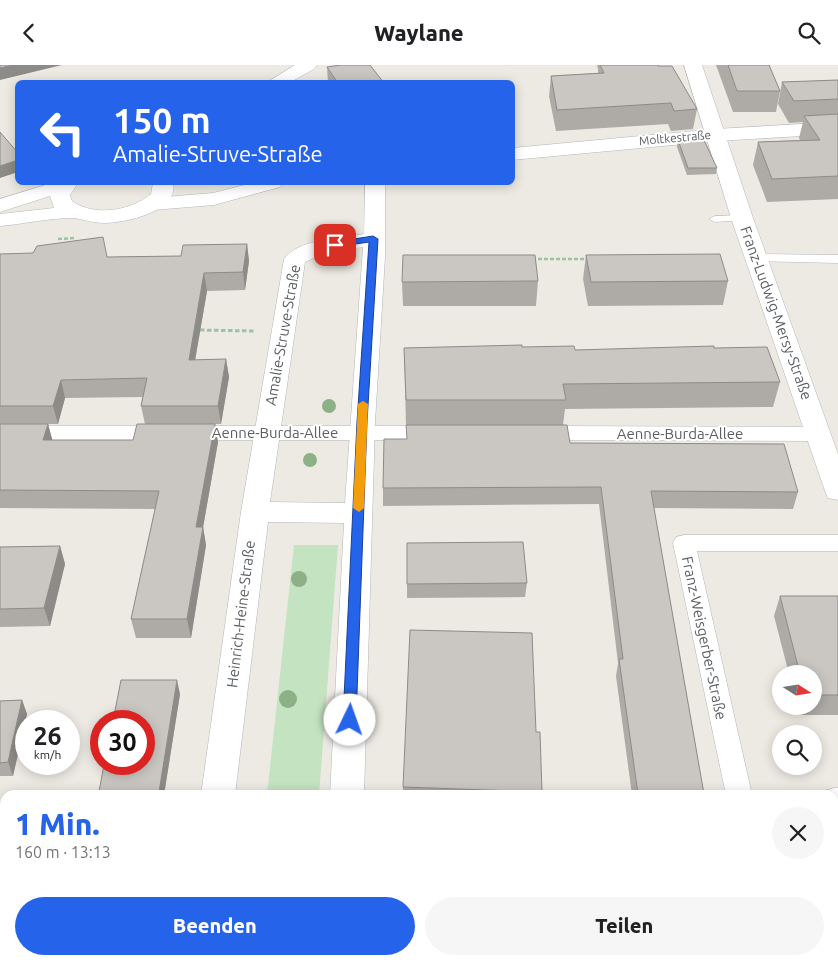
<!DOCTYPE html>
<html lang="de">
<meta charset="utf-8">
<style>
:root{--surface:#fff;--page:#f6f6f6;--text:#202124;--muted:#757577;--accent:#2563eb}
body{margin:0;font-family:Ubuntu,sans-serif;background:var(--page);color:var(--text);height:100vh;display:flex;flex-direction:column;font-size:19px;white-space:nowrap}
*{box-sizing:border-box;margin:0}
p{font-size:16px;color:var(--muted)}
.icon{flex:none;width:28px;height:28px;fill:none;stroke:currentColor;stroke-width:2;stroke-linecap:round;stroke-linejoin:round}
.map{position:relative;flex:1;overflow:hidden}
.details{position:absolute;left:0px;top:725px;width:839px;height:175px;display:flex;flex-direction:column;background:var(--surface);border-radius:15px 15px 0 0;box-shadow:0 2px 12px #0003}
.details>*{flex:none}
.banner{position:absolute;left:15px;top:15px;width:500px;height:105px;border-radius:8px;box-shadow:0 2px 12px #0003;background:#2563eb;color:#fff;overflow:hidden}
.needle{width:32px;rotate:102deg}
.buttons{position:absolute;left:772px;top:600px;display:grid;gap:10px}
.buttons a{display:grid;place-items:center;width:50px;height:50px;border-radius:50%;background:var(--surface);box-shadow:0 2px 12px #0003;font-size:25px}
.speed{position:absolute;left:15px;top:645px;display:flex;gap:10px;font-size:25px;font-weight:700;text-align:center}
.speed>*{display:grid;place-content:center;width:65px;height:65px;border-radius:50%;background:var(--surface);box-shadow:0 2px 12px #0003;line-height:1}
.speed small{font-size:12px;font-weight:400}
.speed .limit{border:8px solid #d22;background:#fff;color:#111}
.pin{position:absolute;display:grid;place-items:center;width:42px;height:42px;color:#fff;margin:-21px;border-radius:10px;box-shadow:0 2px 8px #0006}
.me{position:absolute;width:55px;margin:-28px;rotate:3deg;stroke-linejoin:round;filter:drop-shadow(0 0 4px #0008)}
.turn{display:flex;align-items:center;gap:18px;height:105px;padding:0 15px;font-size:22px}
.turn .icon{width:65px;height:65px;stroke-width:2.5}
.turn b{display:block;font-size:35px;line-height:42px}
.round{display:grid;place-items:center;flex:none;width:52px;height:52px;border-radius:26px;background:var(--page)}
.head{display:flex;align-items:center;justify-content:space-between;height:85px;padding:0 15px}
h1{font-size:30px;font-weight:800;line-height:38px;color:var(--accent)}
.action{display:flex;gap:10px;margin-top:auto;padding:10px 15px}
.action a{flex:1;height:58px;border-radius:30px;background:var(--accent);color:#fff;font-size:20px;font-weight:800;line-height:58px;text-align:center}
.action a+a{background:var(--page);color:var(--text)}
header{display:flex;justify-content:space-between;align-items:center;height:65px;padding:0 15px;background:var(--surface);font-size:22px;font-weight:800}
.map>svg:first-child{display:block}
.green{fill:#c4e3c1}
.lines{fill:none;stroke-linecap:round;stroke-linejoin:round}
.service-casing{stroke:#b3b6b9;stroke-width:1}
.pedestrian-casing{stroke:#b3b6b9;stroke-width:1}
.minor-casing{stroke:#b3b6b9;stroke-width:1}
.tertiary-casing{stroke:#b3b6b9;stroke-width:1}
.secondary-casing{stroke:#b5b8bc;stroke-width:1}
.path-far1{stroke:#9bc4a3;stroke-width:2.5;stroke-dasharray:4 2;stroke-linecap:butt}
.path{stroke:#9bc4a3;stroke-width:3;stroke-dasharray:4.5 2.5;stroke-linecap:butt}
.service{fill:#fff;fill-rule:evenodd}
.pedestrian{fill:#fff;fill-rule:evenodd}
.minor{fill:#fff;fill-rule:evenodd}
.tertiary{fill:#fff;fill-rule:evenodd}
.secondary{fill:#fff;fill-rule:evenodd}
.tree{fill:#8db187}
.wall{fill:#aeaba7;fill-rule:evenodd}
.shaded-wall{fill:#8d8b88}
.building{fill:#cac7c2;stroke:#8d8b88}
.route{fill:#2563eb;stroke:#184099}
.slow{fill:#f59e0b}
.labels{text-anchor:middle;stroke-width:4;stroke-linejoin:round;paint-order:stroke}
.far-street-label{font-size:12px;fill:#5b5f63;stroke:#fff}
.street-label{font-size:15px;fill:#5b5f63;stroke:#fff}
</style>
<header><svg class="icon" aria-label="back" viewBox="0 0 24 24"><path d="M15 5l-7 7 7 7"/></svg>Waylane<svg class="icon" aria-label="search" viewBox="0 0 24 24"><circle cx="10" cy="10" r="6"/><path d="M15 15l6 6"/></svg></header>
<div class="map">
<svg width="838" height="900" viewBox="0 0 838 900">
<rect width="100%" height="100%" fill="#edeae3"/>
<path class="green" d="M 294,480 L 338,480 L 319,730 L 267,730 Z"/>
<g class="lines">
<g class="service-casing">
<path id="service" d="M 742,150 L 746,151 L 746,155 L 715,157 L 709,154 L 715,151 Z
M 756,189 L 838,190 L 838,198 L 752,196 L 750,193 Z"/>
</g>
<g class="pedestrian-casing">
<path id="pedestrian" d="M 0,361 L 434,361 L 441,363 L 444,368 L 441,373 L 434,375 L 0,375 Z
M 540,361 L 819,362 L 826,364 L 829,369 L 826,374 L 819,376 L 540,375 L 533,373 L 530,368 L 533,363 Z
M 684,470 L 838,470 L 838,486 L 697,486 L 752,730 L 726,730 L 673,478 L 676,472 Z
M 834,723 L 838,723 L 838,745 L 834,745 L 834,730 L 823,730 L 825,726 Z"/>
</g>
<g class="minor-casing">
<path id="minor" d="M 684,0 L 702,0 L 753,153 L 838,389 L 838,435 L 828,433 L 825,426 L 731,153 Z
M 365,118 L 385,118 L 385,192 L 375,357 L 364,730 L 330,730 L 344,458 L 268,457 L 235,730 L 201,730 L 241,447 L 284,194 C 298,174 341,173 364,169 ZM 363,182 L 345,438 L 270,437 L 305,197 L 322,189 Z
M 177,895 L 215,895 L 215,900 L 177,900 Z
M 321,895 L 359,895 L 358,900 L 320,900 Z"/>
</g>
<g class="tertiary-casing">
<path id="tertiary" d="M 838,57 L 838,69 L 716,76 L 512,95 L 512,83 L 716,64 Z
M 252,118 L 283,118 L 280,122 L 214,140 L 153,145 L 146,143 L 143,139 L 146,135 L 153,133 L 213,128 Z"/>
</g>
<g class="secondary-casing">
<path id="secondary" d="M 295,0 L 317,0 L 314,4 L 289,18 L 266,18 Z
M 52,118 L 78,118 L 70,130 L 72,136 C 94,152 131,146 151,129 L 153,118 L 173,118 C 179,147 124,158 104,158 C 93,158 83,154 73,153 C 49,153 24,159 0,161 L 0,149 L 54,143 L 50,131 L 0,147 L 0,134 Z"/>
</g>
<path class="path-far1" d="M 58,174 L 76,173
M 532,194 L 588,194"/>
<path class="path" d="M 200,265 L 255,266"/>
<use href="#service" class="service"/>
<use href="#pedestrian" class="pedestrian"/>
<use href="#minor" class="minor"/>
<use href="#tertiary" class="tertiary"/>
<use href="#secondary" class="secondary"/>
</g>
<g class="tree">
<circle cx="329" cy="341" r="7"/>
<circle cx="310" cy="395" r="7"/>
<circle cx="299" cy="514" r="8"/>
<circle cx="288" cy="634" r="9"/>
</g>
<path class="wall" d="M 597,0 L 658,0 L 697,44 L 693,64 L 671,66 L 668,59 L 556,66 L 549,31 L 551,11 L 598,8 L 598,4 Z
M 716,0 L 769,0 L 780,26 L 776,47 L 733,47 Z
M 327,2 L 338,18 L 328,18 Z
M 838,15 L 838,134 L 767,137 L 753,100 L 758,77 L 800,75 L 799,73 L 803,57 L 789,58 L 778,39 L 782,17 Z
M 678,75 L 717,103 L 716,109 L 687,110 L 677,82 Z
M 247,179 L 249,196 L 245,225 L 207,226 L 195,295 L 226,294 L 229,312 L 221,359 L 215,359 L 218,377 L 203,462 L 206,480 L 191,573 L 136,573 L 131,554 L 155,444 L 0,443 L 0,189 L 107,192 L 181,191 ZM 143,332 L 141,341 L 145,359 L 133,375 L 52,375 L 48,359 L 58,359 L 65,333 Z
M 586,190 L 728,216 L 723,240 L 588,241 L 583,214 Z
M 538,216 L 536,241 L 403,241 L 402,217 Z
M 522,282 L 575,285 L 714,283 L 780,317 L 773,342 L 565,344 L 563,360 L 406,360 L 404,283 Z
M 570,378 L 798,427 L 793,444 L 654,443 L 704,729 L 703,730 L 632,730 L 616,611 L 618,598 L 599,439 L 383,441 L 383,423 Z
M 407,478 L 527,518 L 525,532 L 407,533 Z
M 60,481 L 65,499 L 50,561 L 0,562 L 0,482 Z
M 780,531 L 838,531 L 838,650 L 799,650 L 797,641 L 814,641 L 814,609 L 789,609 L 774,551 Z
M 180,629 L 164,730 L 100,730 L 99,727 Z
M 22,635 L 27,649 L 13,711 L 0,711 L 0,636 Z
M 403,722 L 542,727 L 542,730 L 403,730 Z
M 0,791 L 5,791 L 5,873 L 0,873 Z
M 834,793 L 838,793 L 838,876 L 834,876 Z"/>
<path class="shaded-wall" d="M 13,0 L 62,0 L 0,15 L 0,3 Z
M 18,95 L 18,107 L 0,113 L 0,101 Z
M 247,179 L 249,196 L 245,225 L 243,207 Z
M 204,208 L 207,226 L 192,313 L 189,295 Z
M 226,294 L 229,312 L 221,359 L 218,341 Z
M 61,315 L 65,333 L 58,359 L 53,341 Z
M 48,359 L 53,377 L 43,375 Z
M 215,359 L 218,377 L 200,480 L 196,462 Z
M 203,462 L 206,480 L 191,573 L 187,554 Z
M 60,481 L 65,499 L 50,561 L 44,543 Z
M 177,615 L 180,629 L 164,730 L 160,730 L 159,727 Z
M 22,635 L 27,649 L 13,711 L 8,697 Z"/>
<path class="building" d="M 0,0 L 13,0 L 0,3 Z
M 341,0 L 370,0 L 384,18 L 338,18 L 327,2 Z
M 600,0 L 658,0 L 658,1 L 672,1 L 697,44 L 674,46 L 671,38 L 557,45 L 551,11 L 604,8 Z
M 728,0 L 769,0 L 780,26 L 737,26 Z
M 838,15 L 838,34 L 794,36 L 782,17 Z
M 838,49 L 838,111 L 772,114 L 758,77 L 820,75 L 804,51 Z
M 0,67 L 18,88 L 18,95 L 0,101 Z
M 703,73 L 717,103 L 688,103 L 678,75 Z
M 103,172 L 107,192 L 181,191 L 183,180 L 247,179 L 243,207 L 204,208 L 189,295 L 226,294 L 218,341 L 141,341 L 147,313 L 61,315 L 53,341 L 0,341 L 0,189 L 33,188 L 37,181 Z
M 720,189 L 728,216 L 591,217 L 586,190 Z
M 403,190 L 535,190 L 538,216 L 402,217 Z
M 522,280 L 522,282 L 574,281 L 575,285 L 714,281 L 714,283 L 767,282 L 780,317 L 563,319 L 566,335 L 406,335 L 404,283 Z
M 0,359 L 48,359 L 43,375 L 133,375 L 137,359 L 215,359 L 196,462 L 203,462 L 187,554 L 131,554 L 159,426 L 0,425 Z
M 406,360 L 567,360 L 570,378 L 784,379 L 798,427 L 651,426 L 704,729 L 638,729 L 619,594 L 623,594 L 601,422 L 383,423 L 384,374 L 407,374 Z
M 523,477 L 527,518 L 407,519 L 407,478 Z
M 60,481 L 44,543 L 0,544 L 0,482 Z
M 780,531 L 838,531 L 838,630 L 814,630 L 814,609 L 800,609 Z
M 410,565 L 532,568 L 536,667 L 540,667 L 542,727 L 403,722 Z
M 121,615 L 177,615 L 159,727 L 99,727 L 104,699 L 144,699 L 144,656 L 113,656 Z
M 22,635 L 8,697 L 0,698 L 0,636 Z
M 0,791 L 5,791 L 5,861 L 0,860 Z
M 834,793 L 838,793 L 838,863 L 834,863 Z"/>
<path class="route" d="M 373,171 L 378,174 L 367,357 L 356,655 L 350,660 L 343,655 L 357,357 L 369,177 L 335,182 L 331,180 L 335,177 Z"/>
<path class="slow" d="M 363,336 L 368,339 L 364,443 L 359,447 L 353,443 L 358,339 Z"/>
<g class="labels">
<g class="far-street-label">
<text transform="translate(675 73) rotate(-5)" y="4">Moltkestraße</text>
</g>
<g class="street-label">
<text transform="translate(776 248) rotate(70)" y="5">Franz-Ludwig-Mersy-Straße</text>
<text transform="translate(283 270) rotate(-80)" y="5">Amalie-Struve-Straße</text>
<text x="275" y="373">Aenne-Burda-Allee</text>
<text x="680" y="374">Aenne-Burda-Allee</text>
<text transform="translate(241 549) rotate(-83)" y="5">Heinrich-Heine-Straße</text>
<text transform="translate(704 573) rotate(78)" y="5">Franz-Weisgerber-Straße</text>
</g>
</g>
</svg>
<div class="buttons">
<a><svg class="needle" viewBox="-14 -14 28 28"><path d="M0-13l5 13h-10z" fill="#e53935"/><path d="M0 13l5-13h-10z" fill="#757577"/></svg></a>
<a><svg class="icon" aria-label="search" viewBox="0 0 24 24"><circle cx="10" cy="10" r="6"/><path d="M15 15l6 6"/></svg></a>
</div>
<div class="speed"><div>26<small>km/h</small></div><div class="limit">30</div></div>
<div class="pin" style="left:335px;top:180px;background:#d93025"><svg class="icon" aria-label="arrive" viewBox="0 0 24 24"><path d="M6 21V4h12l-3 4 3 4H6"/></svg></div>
<svg class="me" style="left:350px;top:655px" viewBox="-20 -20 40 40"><circle r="19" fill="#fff"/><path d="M0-13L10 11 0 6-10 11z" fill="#2563eb"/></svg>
<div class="banner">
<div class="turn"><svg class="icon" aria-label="left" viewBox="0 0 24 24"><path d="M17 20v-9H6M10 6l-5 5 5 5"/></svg><div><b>150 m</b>Amalie-Struve-Straße</div></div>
</div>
<section class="details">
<div class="head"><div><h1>1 Min.</h1><p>160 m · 13:13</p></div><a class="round"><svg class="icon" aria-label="close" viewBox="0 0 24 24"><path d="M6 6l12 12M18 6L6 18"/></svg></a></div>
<div class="action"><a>Beenden</a><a>Teilen</a></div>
</section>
</div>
